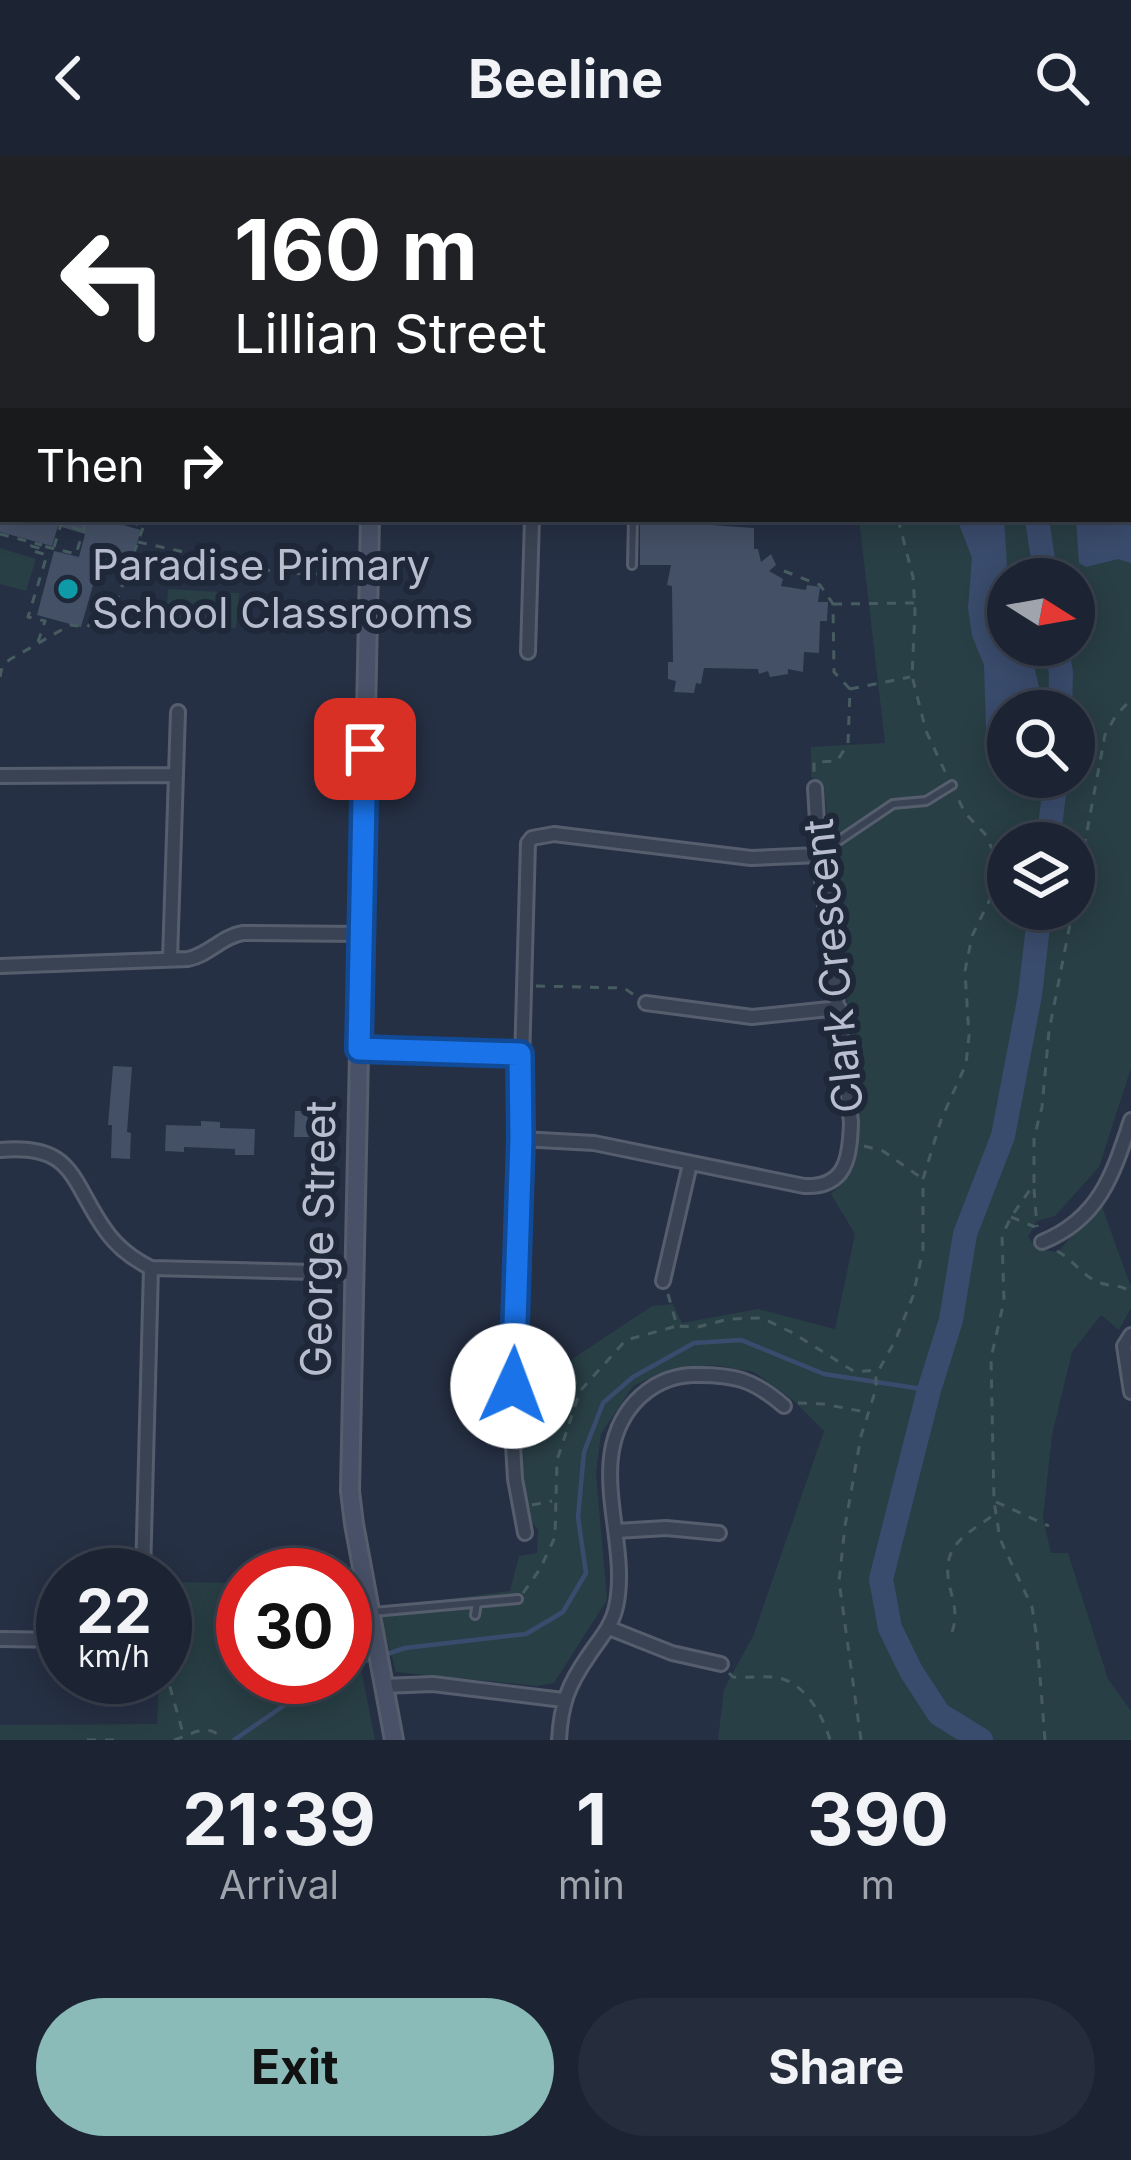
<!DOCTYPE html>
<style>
:root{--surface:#1c2433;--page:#252c3b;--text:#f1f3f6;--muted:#a0a4ac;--line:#3a414e;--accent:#8bbbb9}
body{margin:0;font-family:Inter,sans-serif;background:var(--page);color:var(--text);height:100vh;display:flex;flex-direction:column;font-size:45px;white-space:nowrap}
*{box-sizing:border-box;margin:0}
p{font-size:39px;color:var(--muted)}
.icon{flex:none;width:66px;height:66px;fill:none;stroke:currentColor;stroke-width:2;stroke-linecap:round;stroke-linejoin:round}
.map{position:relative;height:1584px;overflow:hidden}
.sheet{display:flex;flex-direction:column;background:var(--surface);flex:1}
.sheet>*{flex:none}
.top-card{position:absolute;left:0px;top:0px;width:1131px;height:366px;box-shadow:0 6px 30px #0003,0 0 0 3px var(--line);background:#202124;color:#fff;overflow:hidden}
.needle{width:78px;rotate:101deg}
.buttons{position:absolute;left:987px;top:402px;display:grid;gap:24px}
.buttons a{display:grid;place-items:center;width:108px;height:108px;border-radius:50%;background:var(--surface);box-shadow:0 6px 30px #0003,0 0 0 3px var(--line);font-size:60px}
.speed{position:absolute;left:36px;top:1392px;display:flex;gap:24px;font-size:60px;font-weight:700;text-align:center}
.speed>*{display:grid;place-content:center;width:156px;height:156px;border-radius:50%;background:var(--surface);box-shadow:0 6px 30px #0003,0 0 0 3px var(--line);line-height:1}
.speed small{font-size:30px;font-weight:400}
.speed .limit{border:18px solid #d22;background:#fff;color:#111}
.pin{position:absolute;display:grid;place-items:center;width:102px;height:102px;color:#fff;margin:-51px;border-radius:24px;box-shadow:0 6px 18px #0006}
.me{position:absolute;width:132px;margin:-66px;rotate:2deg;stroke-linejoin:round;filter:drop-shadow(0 0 9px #0008)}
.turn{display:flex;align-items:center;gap:42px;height:252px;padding:0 36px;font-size:54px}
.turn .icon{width:156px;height:156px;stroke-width:2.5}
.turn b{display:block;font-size:84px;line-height:102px}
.then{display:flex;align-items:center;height:114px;padding:0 36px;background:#0003;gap:24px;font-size:45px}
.eta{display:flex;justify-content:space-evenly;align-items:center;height:204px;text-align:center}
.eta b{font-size:72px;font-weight:700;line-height:84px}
.primary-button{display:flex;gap:24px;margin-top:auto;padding:24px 36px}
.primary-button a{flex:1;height:138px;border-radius:72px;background:var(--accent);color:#111;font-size:48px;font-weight:700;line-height:138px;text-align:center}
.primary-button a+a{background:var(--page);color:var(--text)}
header{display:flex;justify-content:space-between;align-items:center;height:156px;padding:0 36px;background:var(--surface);font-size:54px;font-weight:700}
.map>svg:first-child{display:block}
.green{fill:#283f45;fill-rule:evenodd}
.water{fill:#3a4c6d}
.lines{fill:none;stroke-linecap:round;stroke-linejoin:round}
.stream{stroke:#3a4c6d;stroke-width:4.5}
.river{stroke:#3a4c6d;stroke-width:24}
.building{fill:#445066}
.lane-casing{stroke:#565e6e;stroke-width:12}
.street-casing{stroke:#565e6e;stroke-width:18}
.secondary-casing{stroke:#565e6e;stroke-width:22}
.path{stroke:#465c61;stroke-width:3;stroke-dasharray:9 9;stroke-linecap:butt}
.lane{stroke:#3a4353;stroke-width:6}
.street{stroke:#3a4353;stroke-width:12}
.secondary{stroke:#485167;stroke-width:16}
.route-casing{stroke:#114b97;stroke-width:30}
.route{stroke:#1a73e8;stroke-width:21}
.culture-dot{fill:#0f9aa8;stroke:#1f2839;stroke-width:4.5}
.labels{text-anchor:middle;stroke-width:12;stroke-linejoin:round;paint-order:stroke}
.poi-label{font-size:42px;fill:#b8becd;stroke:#1f2839;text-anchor:start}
.street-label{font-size:42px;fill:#b8becd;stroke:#1f2839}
</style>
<header><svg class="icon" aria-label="back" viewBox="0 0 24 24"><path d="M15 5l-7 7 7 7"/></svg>Beeline<svg class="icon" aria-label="search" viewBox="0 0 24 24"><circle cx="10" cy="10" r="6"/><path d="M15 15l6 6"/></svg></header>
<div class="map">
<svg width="1131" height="1584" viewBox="0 0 1131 1584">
<rect width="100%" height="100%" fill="#263044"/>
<path class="green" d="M 910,0 L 1131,0 L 1131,912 L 1099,1011 L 1055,1060 L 1037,1065 L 1028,1081 L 1037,1093 L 1058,1096 L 1100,1045 L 1131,1131 L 1131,1152 L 1119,1174 L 1101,1159 L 1072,1196 L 1052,1279 L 1043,1362 L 1051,1397 L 1068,1397 L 1108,1523 L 1131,1555 L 1131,1584 L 718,1584 L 724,1533 L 753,1480 L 824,1275 L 794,1245 L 754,1216 L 715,1209 L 670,1213 L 633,1230 L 601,1278 L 596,1317 L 607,1444 L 554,1527 L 537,1530 L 396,1516 L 378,1452 L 510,1435 L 519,1400 L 537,1397 L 538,1374 L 528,1362 L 520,1311 L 518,1239 L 652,1150 L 673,1148 L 682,1167 L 758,1153 L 835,1173 L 855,1078 L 831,1038 C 862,1012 858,996 859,959 L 824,629 L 811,621 L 811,591 L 885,587 L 859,363 L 1128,363 L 1128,3 L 911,3 ZM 1008,423 L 1074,423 L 1074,489 L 1008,489 ZM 1008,555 L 1074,555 L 1074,621 L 1008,621 ZM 1008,687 L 1074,687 L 1074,753 L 1008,753 Z
M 0,392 L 36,403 L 26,435 L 0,428 Z
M 168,433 L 239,437 L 236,472 L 166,468 Z
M 165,1426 L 243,1427 L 243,1521 L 345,1521 L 345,1431 L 375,1584 L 0,1584 L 0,1569 L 157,1568 L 159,1521 L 165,1521 Z"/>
<path class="water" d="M 1128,316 L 1131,316 L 1131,407 L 1118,403 L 1086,411 L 1079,407 L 1076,363 L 1128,363 Z
M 957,363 L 1004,363 L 1008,424 L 1008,489 L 1029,489 L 1040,535 L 1034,555 L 1008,555 L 1008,586 L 1006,588 L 995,584 L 986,573 L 984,509 L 972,480 L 968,452 L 972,402 Z"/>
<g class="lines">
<path class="stream" d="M 384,1499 L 405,1492 L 526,1478 L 563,1456 L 586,1417 L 578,1361 L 584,1296 L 603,1247 L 633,1221 L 694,1187 L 741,1184 L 824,1218 L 929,1234
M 345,1512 L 374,1502
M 234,1584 L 325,1521"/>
<path class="river" d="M 995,0 L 996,3
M 1037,363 L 1046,423
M 1056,489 L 1061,517 L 1060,555
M 1048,687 L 1056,621
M 981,1584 L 939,1558 L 911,1515 L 890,1472 L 881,1423 L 929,1234 L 951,1164 L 965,1078 L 1003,980 L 1030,839 L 1040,753"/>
</g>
<path class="building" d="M 0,363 L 102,363 L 141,374 L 128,417 L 99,408 L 81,471 L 37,459 L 54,395 L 79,401 L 85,378 L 58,370 L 52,390 L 0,376 Z
M 640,364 L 754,372 L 754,393 L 758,393 L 761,406 L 771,398 L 776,409 L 769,415 L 783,423 L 781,430 L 806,434 L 807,429 L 820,431 L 818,446 L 828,446 L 827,465 L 820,465 L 819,497 L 804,496 L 803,516 L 788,513 L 788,518 L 770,521 L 768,515 L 759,518 L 758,513 L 704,512 L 701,528 L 696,527 L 694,537 L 674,536 L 676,525 L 668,523 L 668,506 L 673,506 L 672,430 L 667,429 L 671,409 L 640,409 Z
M 113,910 L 132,911 L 127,976 L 131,977 L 130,1003 L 111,1002 L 112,969 L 108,969 Z
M 295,955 L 314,955 L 313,981 L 294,981 Z
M 201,965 L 220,966 L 220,972 L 255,973 L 254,999 L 235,999 L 235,993 L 184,991 L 184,996 L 165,995 L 166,969 L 201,970 Z"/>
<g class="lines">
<g class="lane-casing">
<path id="lane" d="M 632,409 L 633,363
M 819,698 L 893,648 L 926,645 L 952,629
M 373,1456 L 518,1443
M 475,1459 L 477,1447"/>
</g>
<g class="street-casing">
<path id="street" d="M 144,0 L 155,3
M 668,0 L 669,3
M 187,3 L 188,0
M 528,496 L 532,363
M 0,620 L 176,619
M 170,803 L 178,556
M 0,810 L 188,803 C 209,799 222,780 243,777 L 361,778
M 646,847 L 752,861 L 839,852
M 359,893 L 520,898
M 521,983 L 594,987 L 804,1030 C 846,1032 850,1002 851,966 L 819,699 L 815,632
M 0,994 C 76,987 71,1027 106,1075 C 118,1092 133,1103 151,1112 L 354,1117
M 1042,1086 C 1099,1063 1113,1019 1131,964
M 663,1125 L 690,1008
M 1131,1179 L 1124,1190 L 1131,1236
M 616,1375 L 666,1372 L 719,1377
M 525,1377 L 515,1323 L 512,1272 L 528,687 L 532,682 L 554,678 L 751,702 L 819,699
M 143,1419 L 151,1112
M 609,1472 L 672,1497 L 721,1508
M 0,1483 L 63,1484
M 383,1530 L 433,1528 L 563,1544
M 559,1584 C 561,1548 568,1529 589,1499 C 599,1484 612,1470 616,1451 C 631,1384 583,1304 635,1246 C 650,1230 670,1220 692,1219 C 733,1218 753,1223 784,1250"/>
</g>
<g class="secondary-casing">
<path id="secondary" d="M 380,3 L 380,0
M 370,363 L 350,1335 L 354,1368 L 394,1584"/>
</g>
<path class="path" d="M 951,0 L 952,3
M 1128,266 L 1131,226
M 1128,274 L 1131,275
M 0,288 L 3,277
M 0,320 L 3,321
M 117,363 L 137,368 L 139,363
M 898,363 L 913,421 L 915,455 L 912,520 L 926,575 L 948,622
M 0,378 L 42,389
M 138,386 L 281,417 L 349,419
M 54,391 L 61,368 L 81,374
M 784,415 L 820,429 L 833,448 L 834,516 L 850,533 L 848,588 L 837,605 L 814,606 L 814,618
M 833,448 L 914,447
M 38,486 L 45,465 L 28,461 L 47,399 L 30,394 L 31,390 L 43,393 L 43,390 L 76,398 L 87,363
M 0,521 L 2,511 L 9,504 L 70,469 L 87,471 L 116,447 L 144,369 L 137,368
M 850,533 L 910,521
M 1074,745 L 1105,579 L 1115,561 L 1131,543
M 536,830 L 624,832 L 637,841
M 864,990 L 883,995 L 923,1023
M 1034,1033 L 1037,1071
M 1011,1061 L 1035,1071
M 1057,1095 C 1072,1103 1085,1122 1100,1127 C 1113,1131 1120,1128 1131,1136
M 668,1138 L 677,1170 L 698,1171 L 729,1163 L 762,1162 L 793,1177 L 855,1216 L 877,1214
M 798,1247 L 824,1248 L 865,1256
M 996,1346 L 1049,1370
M 532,1349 L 552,1345
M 523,1437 L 540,1413 L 555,1381 L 557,1304 L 580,1235 L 626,1184 L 677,1170
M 952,1476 C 957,1462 955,1451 951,1436 C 939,1391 961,1382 995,1358
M 165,1513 L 184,1581
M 729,1517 L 733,1521 C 746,1522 760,1520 773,1521 C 803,1523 823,1559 830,1584
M 87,1584 L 117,1584
M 174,1584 C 193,1578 209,1565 223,1584
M 861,1584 L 839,1425 L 845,1370 L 861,1280 L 876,1233 L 876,1219 L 895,1185 L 913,1140 L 923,1094 L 923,1023 L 941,964 L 966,908 L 969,880 L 965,815 L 972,780 L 995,733 L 996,701 L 985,678 L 965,657 L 955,636
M 1045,1584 L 1037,1483 L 1032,1451 L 1000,1383 L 994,1345 L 991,1202 L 1004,1145 L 1002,1080 L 1011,1061 L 1034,1028 L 1034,982 L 1042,951 L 1049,875 L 1073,753"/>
<use href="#lane" class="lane"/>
<use href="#street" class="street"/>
<use href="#secondary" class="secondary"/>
</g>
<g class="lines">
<g class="route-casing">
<path id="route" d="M 365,593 L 359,893 L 520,898 L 521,983 L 513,1230"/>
</g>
<use href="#route" class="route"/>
</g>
<circle class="culture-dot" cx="68" cy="433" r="12"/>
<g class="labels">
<g class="poi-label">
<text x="92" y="424">Paradise Primary<tspan x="92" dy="48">School Classrooms</tspan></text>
</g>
<g class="street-label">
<text transform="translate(833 810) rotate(-96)" y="15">Clark Crescent</text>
<text transform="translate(318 1083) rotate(-89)" y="15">George Street</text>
</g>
</g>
</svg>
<div class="buttons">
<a><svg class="needle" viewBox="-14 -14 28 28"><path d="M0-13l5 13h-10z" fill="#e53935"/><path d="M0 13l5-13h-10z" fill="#a0a4ac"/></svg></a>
<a><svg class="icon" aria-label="search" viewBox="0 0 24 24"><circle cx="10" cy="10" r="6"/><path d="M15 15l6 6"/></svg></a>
<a><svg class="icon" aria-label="layers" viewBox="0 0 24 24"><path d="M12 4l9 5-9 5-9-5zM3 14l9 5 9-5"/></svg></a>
</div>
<div class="speed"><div>22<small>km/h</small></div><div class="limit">30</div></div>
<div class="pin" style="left:365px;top:593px;background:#d93025"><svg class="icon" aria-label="arrive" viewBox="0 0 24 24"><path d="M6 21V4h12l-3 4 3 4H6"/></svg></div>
<svg class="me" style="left:513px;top:1230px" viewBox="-20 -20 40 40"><circle r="19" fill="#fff"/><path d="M0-13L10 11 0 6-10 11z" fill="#1a73e8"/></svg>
<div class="top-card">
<div class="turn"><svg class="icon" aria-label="left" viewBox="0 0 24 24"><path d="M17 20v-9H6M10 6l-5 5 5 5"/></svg><div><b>160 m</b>Lillian Street</div></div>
<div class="then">Then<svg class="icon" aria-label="right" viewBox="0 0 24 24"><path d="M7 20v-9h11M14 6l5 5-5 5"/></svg></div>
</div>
</div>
<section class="sheet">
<div class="eta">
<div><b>21:39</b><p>Arrival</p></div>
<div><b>1</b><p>min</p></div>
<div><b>390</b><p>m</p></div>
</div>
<div class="primary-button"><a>Exit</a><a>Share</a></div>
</section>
